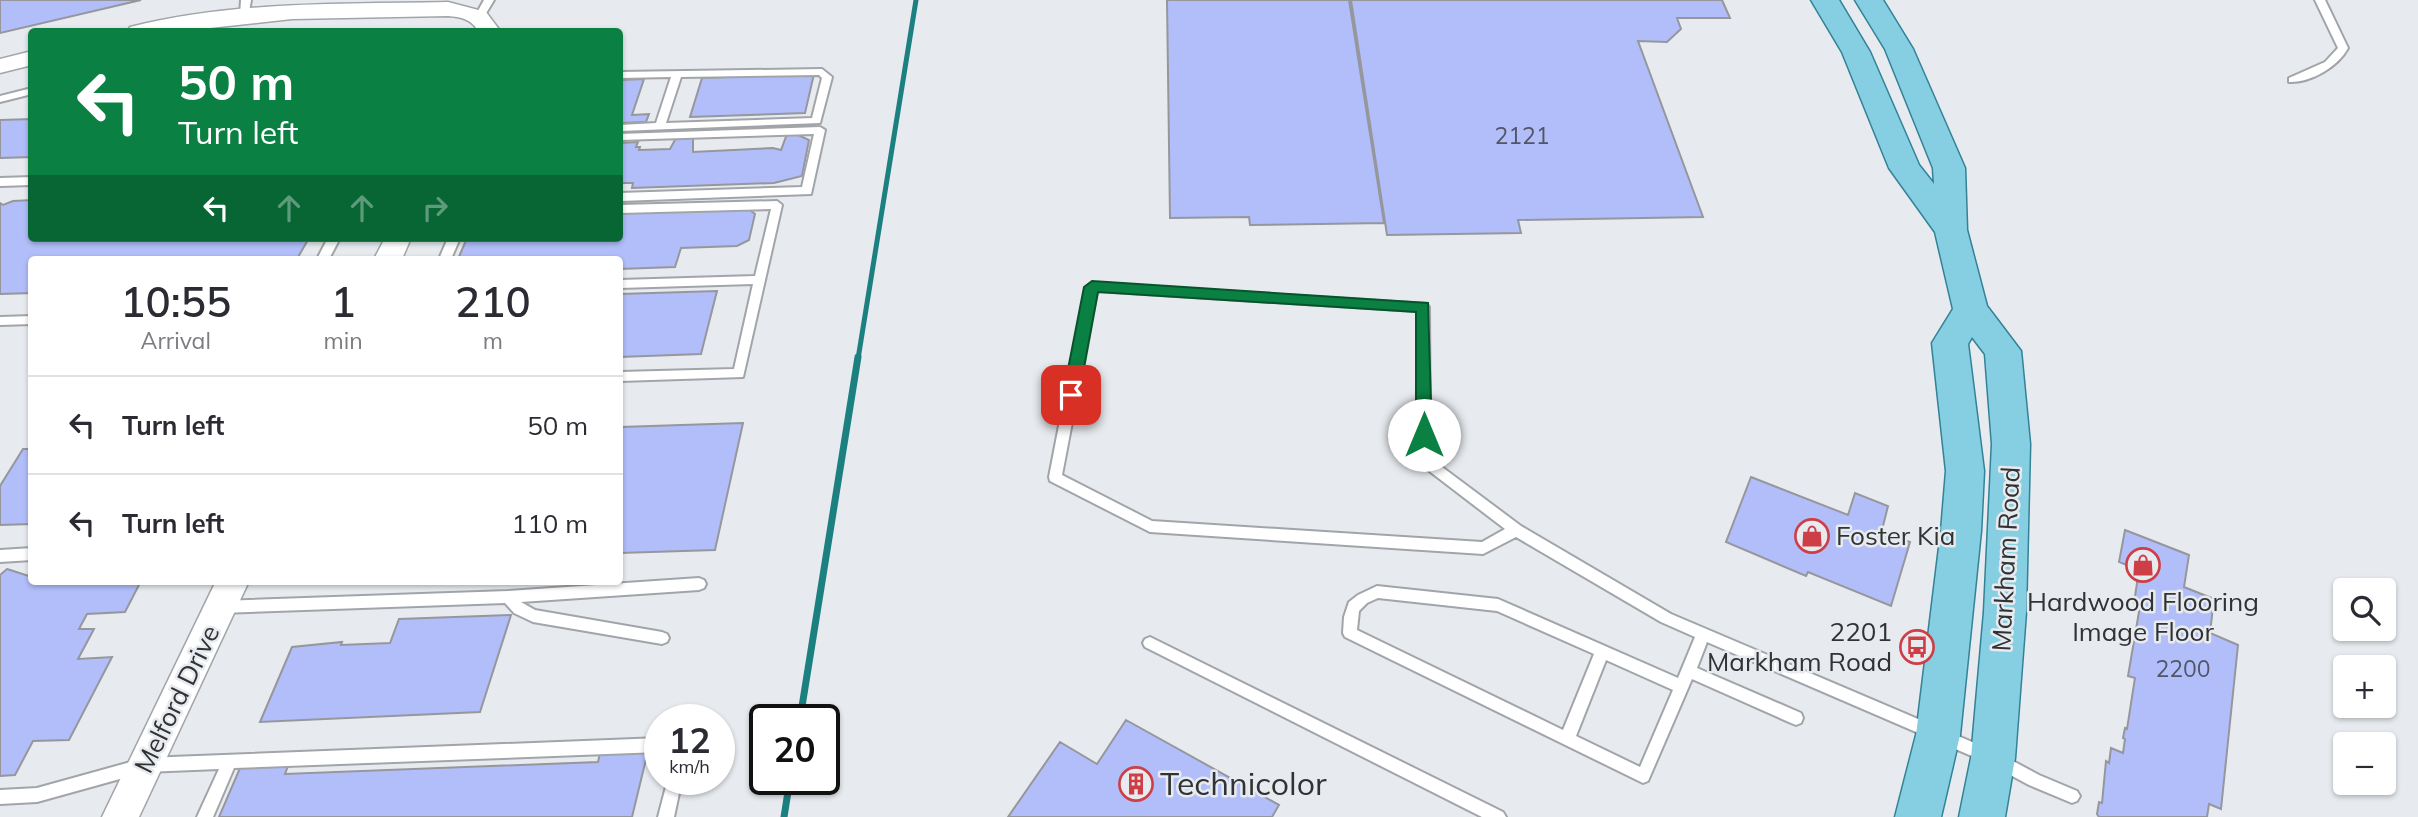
<!DOCTYPE html>
<meta charset="utf-8">
<style>
:root{--surface:#fff;--page:#f2f2f3;--text:#2b2b33;--muted:#7c7c81;--line:#e1e1e2}
body{margin:0;font-family:Mulish,sans-serif;background:var(--page);color:var(--text);height:100vh;display:flex;flex-direction:column;font-size:26px;white-space:nowrap}
*{box-sizing:border-box;margin:0}
p{font-size:23px;color:var(--muted)}
.icon{flex:none;width:38px;height:38px;fill:none;stroke:currentColor;stroke-width:2;stroke-linecap:round;stroke-linejoin:round}
.map{position:relative;flex:1;overflow:hidden}
.panel{position:absolute;left:28px;top:256px;width:595px;height:329px;display:flex;flex-direction:column;background:var(--surface);border-radius:7px;box-shadow:0 2px 5px #0004}
.panel>*{flex:none}
.hud{position:absolute;left:28px;top:28px;width:595px;height:214px;border-radius:7px;box-shadow:0 2px 5px #0004;background:#0b8043;color:#fff;overflow:hidden}
.buttons{position:absolute;left:2333px;top:578px;display:grid;gap:14px}
.buttons a{display:grid;place-items:center;width:63px;height:63px;border-radius:7px;background:var(--surface);box-shadow:0 2px 5px #0004;font-size:35px}
.speed{position:absolute;left:644px;top:704px;display:flex;gap:14px;font-size:35px;font-weight:700;text-align:center}
.speed>*{display:grid;place-content:center;width:91px;height:91px;border-radius:50%;background:var(--surface);box-shadow:0 2px 5px #0004;line-height:1}
.speed small{font-size:18px;font-weight:400}
.speed .limit{border:4px solid #111;border-radius:10px;background:#fff;color:#111}
.pin{position:absolute;display:grid;place-items:center;width:60px;height:60px;color:#fff;margin:-30px;border-radius:14px;box-shadow:0 4px 10px #0006}
.me{position:absolute;width:77px;margin:-38px;rotate:0deg;stroke-linejoin:round;filter:drop-shadow(0 0 5px #0008)}
.turn{display:flex;align-items:center;gap:24px;height:147px;padding:0 35px;font-size:32px}
.turn .icon{width:91px;height:91px;stroke-width:2.5}
.turn b{display:block;font-size:49px;line-height:60px}
.lanes{display:flex;align-items:center;height:66px;padding:0 35px;background:#0003;justify-content:center;gap:35px;direction:ltr}
.lanes .off{opacity:.35}
.eta{display:flex;justify-content:space-evenly;align-items:center;height:119px;text-align:center}
.eta b{font-size:42px;font-weight:600;line-height:49px}
ul{padding:0;list-style:none}
li{display:flex;align-items:center;gap:21px;height:98px;padding:0 35px;border-top:2px solid var(--line)}
li div{flex:1}
li b{display:block;font-size:26px}
li em{font-style:normal}
.map>svg:first-child{display:block}
.lines{fill:none;stroke-linecap:round;stroke-linejoin:round}
.stream-far1{stroke:#1c8080;stroke-width:5}
.stream{stroke:#1c8080;stroke-width:7}
.building{fill:#b1befa;stroke:#96979c;stroke-width:2}
.service-casing{stroke:#a1a5a9;stroke-width:4}
.tertiary-casing{stroke:#a1a5a9;stroke-width:3}
.primary-casing{stroke:#348297;stroke-width:3}
.service{fill:#fff;fill-rule:evenodd}
.tertiary{fill:#fff;fill-rule:evenodd}
.primary{fill:#86cee1;fill-rule:evenodd}
.route{fill:#0b8043;stroke:#07532c;stroke-width:2}
.labels{text-anchor:middle;stroke-width:5;stroke-linejoin:round;paint-order:stroke}
.number-label{font-size:23px;fill:#515566}
.poi-label{font-size:26px;fill:#313234;stroke:#e7ebef;text-anchor:start}
.street-label{font-size:26px;fill:#313234;stroke:#e7ebef}
.near-poi-label{font-size:32px;fill:#313234;stroke:#e7ebef;text-anchor:start}
</style>
<div class="map">
<svg width="2418" height="817" viewBox="0 0 2418 817">
<rect width="100%" height="100%" fill="#e7ebef"/>
<g class="lines">
<path class="stream-far1" d="M 858,359 L 916,0"/>
<path class="stream" d="M 800,719 L 858,357
M 784,817 L 790,779"/>
</g>
<path class="building" d="M 0,0 L 141,0 L 0,33 Z
M 1167,0 L 1349,0 L 1384,223 L 1250,225 L 1249,217 L 1170,218 Z
M 1351,0 L 1722,0 L 1730,18 L 1677,18 L 1681,29 L 1667,42 L 1638,41 L 1703,217 L 1518,220 L 1521,233 L 1387,235 Z
M 814,74 L 805,113 L 690,117 L 702,78 Z
M 644,79 L 632,115 L 649,114 L 646,122 L 620,123 L 620,80 Z
M 32,119 L 32,157 L 0,158 L 0,120 Z
M 794,133 L 809,140 L 802,176 L 774,183 L 632,188 L 633,183 L 620,183 L 620,143 L 638,142 L 636,147 L 640,147 L 639,150 L 670,149 L 676,138 L 693,136 L 693,152 L 773,148 L 781,150 L 787,134 Z
M 32,200 L 32,238 L 309,238 L 297,259 L 32,259 L 32,293 L 0,294 L 0,203 L 3,205 L 13,201 Z
M 747,208 L 755,214 L 749,240 L 737,246 L 681,248 L 675,267 L 620,269 L 620,259 L 458,259 L 467,238 L 620,238 L 620,212 Z
M 717,291 L 701,354 L 620,357 L 620,294 Z
M 743,423 L 715,550 L 620,553 L 620,427 Z
M 23,449 L 32,449 L 32,524 L 0,525 L 0,486 Z
M 1751,477 L 1848,515 L 1855,493 L 1888,506 L 1882,530 L 1910,542 L 1891,606 L 1808,572 L 1806,576 L 1726,542 Z
M 2125,530 L 2189,555 L 2184,587 L 2214,599 L 2210,633 L 2238,645 L 2221,809 L 2209,804 L 2207,817 L 2099,817 L 2097,814 L 2099,802 L 2102,803 L 2106,761 L 2109,763 L 2111,748 L 2123,753 L 2125,739 L 2123,738 L 2125,728 L 2127,729 L 2135,678 L 2128,676 L 2140,606 L 2134,603 L 2139,570 L 2119,562 Z
M 7,569 L 32,577 L 32,581 L 141,581 L 125,612 L 87,614 L 79,629 L 94,629 L 78,659 L 112,657 L 69,740 L 33,741 L 15,775 L 0,776 L 0,575 Z
M 511,615 L 480,712 L 260,722 L 292,647 L 342,642 L 341,645 L 390,643 L 399,619 Z
M 1126,720 L 1279,805 L 1272,817 L 1008,817 L 1060,742 L 1097,764 Z
M 648,751 L 632,817 L 219,817 L 240,768 L 288,766 L 285,774 L 598,762 L 600,753 Z"/>
<g class="lines">
<g class="service-casing">
<path id="service" d="M 241,0 L 251,0 L 248,18 L 245,19 L 240,16 Z
M 484,0 L 494,0 L 482,20 L 476,20 L 474,18 Z
M 2315,0 L 2325,0 L 2348,48 C 2338,67 2310,83 2289,82 L 2289,78 L 2325,62 L 2338,48 Z
M 822,69 L 832,77 L 820,123 L 620,131 L 620,125 L 656,123 L 671,77 L 620,78 L 620,72 ZM 819,75 L 822,78 L 812,118 L 666,123 L 681,77 Z
M 32,88 L 32,94 L 0,102 L 0,96 Z
M 820,127 L 825,130 L 811,194 L 620,201 L 620,193 L 802,187 L 814,134 L 620,140 L 620,134 Z
M 32,177 L 32,185 L 0,186 L 0,178 Z
M 777,201 L 782,205 L 743,377 L 620,381 L 620,372 L 734,369 L 753,284 L 620,288 L 620,280 L 755,276 L 771,209 L 620,213 L 620,205 Z
M 328,238 L 340,238 L 329,259 L 317,259 Z
M 448,238 L 460,238 L 451,259 L 439,259 Z
M 1092,283 L 1427,304 L 1429,307 L 1430,458 L 1521,526 L 1671,614 L 1998,753 L 2039,775 L 2077,791 L 2080,796 L 2077,801 L 2072,803 L 2029,785 L 1988,763 L 1707,642 L 1697,668 L 1801,713 L 1803,718 L 1801,723 L 1796,725 L 1791,723 L 1692,679 L 1648,781 L 1643,783 L 1345,637 L 1343,633 L 1344,617 L 1349,602 L 1358,595 L 1377,586 L 1498,599 L 1678,678 L 1695,637 L 1661,622 L 1516,537 L 1483,554 L 1150,532 L 1050,481 L 1049,477 L 1086,287 ZM 1097,291 L 1417,311 L 1418,460 L 1420,464 L 1505,529 L 1482,542 L 1152,521 L 1062,475 ZM 1378,598 L 1497,611 L 1594,654 L 1563,730 L 1357,630 L 1359,611 L 1367,603 ZM 1606,660 L 1673,690 L 1640,767 L 1576,736 Z
M 32,316 L 32,324 L 0,325 L 0,317 Z
M 32,548 L 32,560 L 0,562 L 0,550 Z
M 699,578 L 704,580 L 706,584 L 704,588 L 699,590 L 521,602 L 535,610 L 662,632 L 667,634 L 669,638 L 667,642 L 662,644 L 533,622 L 514,613 L 505,603 L 221,613 L 216,611 L 214,607 L 216,603 L 221,601 L 508,591 Z
M 1150,637 L 1503,812 L 1506,817 L 1482,817 L 1145,647 L 1143,643 L 1145,639 Z
M 660,738 L 660,752 L 234,768 L 213,817 L 197,817 L 219,769 L 145,772 L 37,802 L 0,804 L 0,790 L 37,788 L 145,758 Z
M 668,779 L 682,779 L 674,817 L 658,817 Z"/>
</g>
<g class="tertiary-casing">
<path id="tertiary" d="M 448,2 L 486,12 L 501,32 L 478,32 C 473,19 460,17 448,16 L 292,19 L 173,32 L 127,32 L 130,27 C 234,1 342,4 448,2 Z
M 32,51 L 32,65 L 0,73 L 0,59 Z
M 385,238 L 411,238 L 402,259 L 374,259 Z
M 216,581 L 249,581 L 139,817 L 102,817 Z"/>
</g>
<g class="primary-casing">
<path id="primary" d="M 1811,0 L 1839,0 L 1870,52 L 1919,165 L 1934,184 L 1933,168 L 1885,49 L 1855,0 L 1883,0 L 1913,49 L 1965,168 L 1967,230 L 1987,306 L 2021,351 L 2030,444 L 2026,612 L 2015,758 L 2005,817 L 1959,817 L 1971,758 L 1984,612 L 1992,444 L 1985,354 L 1972,337 L 1968,344 L 1984,471 L 1981,531 L 1960,735 L 1941,817 L 1895,817 L 1916,735 L 1941,531 L 1946,471 L 1932,343 L 1953,309 L 1935,232 L 1889,168 L 1842,52 Z"/>
</g>
<use href="#service" class="service"/>
<use href="#tertiary" class="tertiary"/>
<use href="#primary" class="primary"/>
</g>
<path class="route" d="M 1092,281 L 1428,303 L 1432,435 L 1424,441 L 1416,435 L 1416,312 L 1098,292 L 1079,395 L 1071,402 L 1065,400 L 1063,395 L 1084,287 Z"/>
<defs>
<g id="shop-ring" transform="scale(1.75)"><circle r="9.5" fill="#e7ebef" stroke="#ce3e46" stroke-width="1.5"/><path d="M-5-2.5h2.3a2.7 3.5 0 0 1 5.4 0H5L5.5 6h-11ZM-1.5-2.5h3a1.5 2.3 0 0 0-3 0Z" fill="#ce3e46"/></g>
<g id="bus-ring" transform="scale(1.75)"><circle r="9.5" fill="#e7ebef" stroke="#ce3e46" stroke-width="1.5"/><path d="M-5-6H5V4H4V6H2V4H-2V6H-4V4H-5ZM-3.5-4V0h7V-4ZM-3.5 1.2v1.5H-2V1.2ZM2 1.2v1.5H3.5V1.2Z" fill="#ce3e46"/></g>
<g id="building-ring" transform="scale(1.75)"><circle r="9.5" fill="#e7ebef" stroke="#ce3e46" stroke-width="1.5"/><path d="M-4-6H4V6H1V3H-1V6H-4ZM-2.5-4.3h1.7v1.8h-1.7ZM.8-4.3h1.7v1.8H.8ZM-2.5-1h1.7V.8h-1.7ZM.8-1h1.7V.8H.8Z" fill="#ce3e46"/></g>
</defs>
<g fill-rule="evenodd">
<use href="#shop-ring" x="1812" y="536"/>
<use href="#shop-ring" x="2143" y="565"/>
<use href="#bus-ring" x="1917" y="647"/>
<use href="#building-ring" x="1136" y="784"/>
</g>
<g class="labels">
<g class="number-label">
<text x="1522" y="144">2121</text>
<text x="2183" y="677">2200</text>
</g>
<g class="poi-label">
<text x="1836" y="545">Foster Kia</text>
<text x="2143" y="611" text-anchor="middle">Hardwood Flooring<tspan x="2143" dy="30">Image Floor</tspan></text>
<text x="1892" y="641" text-anchor="end">2201<tspan x="1892" dy="30">Markham Road</tspan></text>
</g>
<g class="street-label">
<text transform="translate(2006 559) rotate(-87)" y="9">Markham Road</text>
<text transform="translate(177 699) rotate(-64)" y="9">Melford Drive</text>
</g>
<g class="near-poi-label">
<text x="1160" y="795">Technicolor</text>
</g>
</g>
</svg>
<div class="buttons">
<a><svg class="icon" aria-label="search" viewBox="0 0 24 24"><circle cx="10" cy="10" r="6"/><path d="M15 15l6 6"/></svg></a>
<a>+</a>
<a>−</a>
</div>
<div class="speed"><div>12<small>km/h</small></div><div class="limit">20</div></div>
<div class="pin" style="left:1071px;top:395px;background:#d93025"><svg class="icon" aria-label="arrive" viewBox="0 0 24 24"><path d="M6 21V4h12l-3 4 3 4H6"/></svg></div>
<svg class="me" style="left:1424px;top:435px" viewBox="-20 -20 40 40"><circle r="19" fill="#fff"/><path d="M0-13L10 11 0 6-10 11z" fill="#0b8043"/></svg>
<div class="hud">
<div class="turn"><svg class="icon" aria-label="left" viewBox="0 0 24 24"><path d="M17 20v-9H6M10 6l-5 5 5 5"/></svg><div><b>50 m</b>Turn left</div></div>
<div class="lanes"><svg class="icon" aria-label="left" viewBox="0 0 24 24"><path d="M17 20v-9H6M10 6l-5 5 5 5"/></svg><svg class="icon off" aria-label="ahead" viewBox="0 0 24 24"><path d="M12 20V5M6 11l6-6 6 6"/></svg><svg class="icon off" aria-label="ahead" viewBox="0 0 24 24"><path d="M12 20V5M6 11l6-6 6 6"/></svg><svg class="icon off" aria-label="right" viewBox="0 0 24 24"><path d="M7 20v-9h11M14 6l5 5-5 5"/></svg></div>
</div>
<section class="panel">
<div class="eta">
<div><b>10:55</b><p>Arrival</p></div>
<div><b>1</b><p>min</p></div>
<div><b>210</b><p>m</p></div>
</div>
<ul>
<li><svg class="icon" aria-label="left" viewBox="0 0 24 24"><path d="M17 20v-9H6M10 6l-5 5 5 5"/></svg><div><b>Turn left</b></div><em>50 m</em></li>
<li><svg class="icon" aria-label="left" viewBox="0 0 24 24"><path d="M17 20v-9H6M10 6l-5 5 5 5"/></svg><div><b>Turn left</b></div><em>110 m</em></li>
</ul>
</section>
</div>
